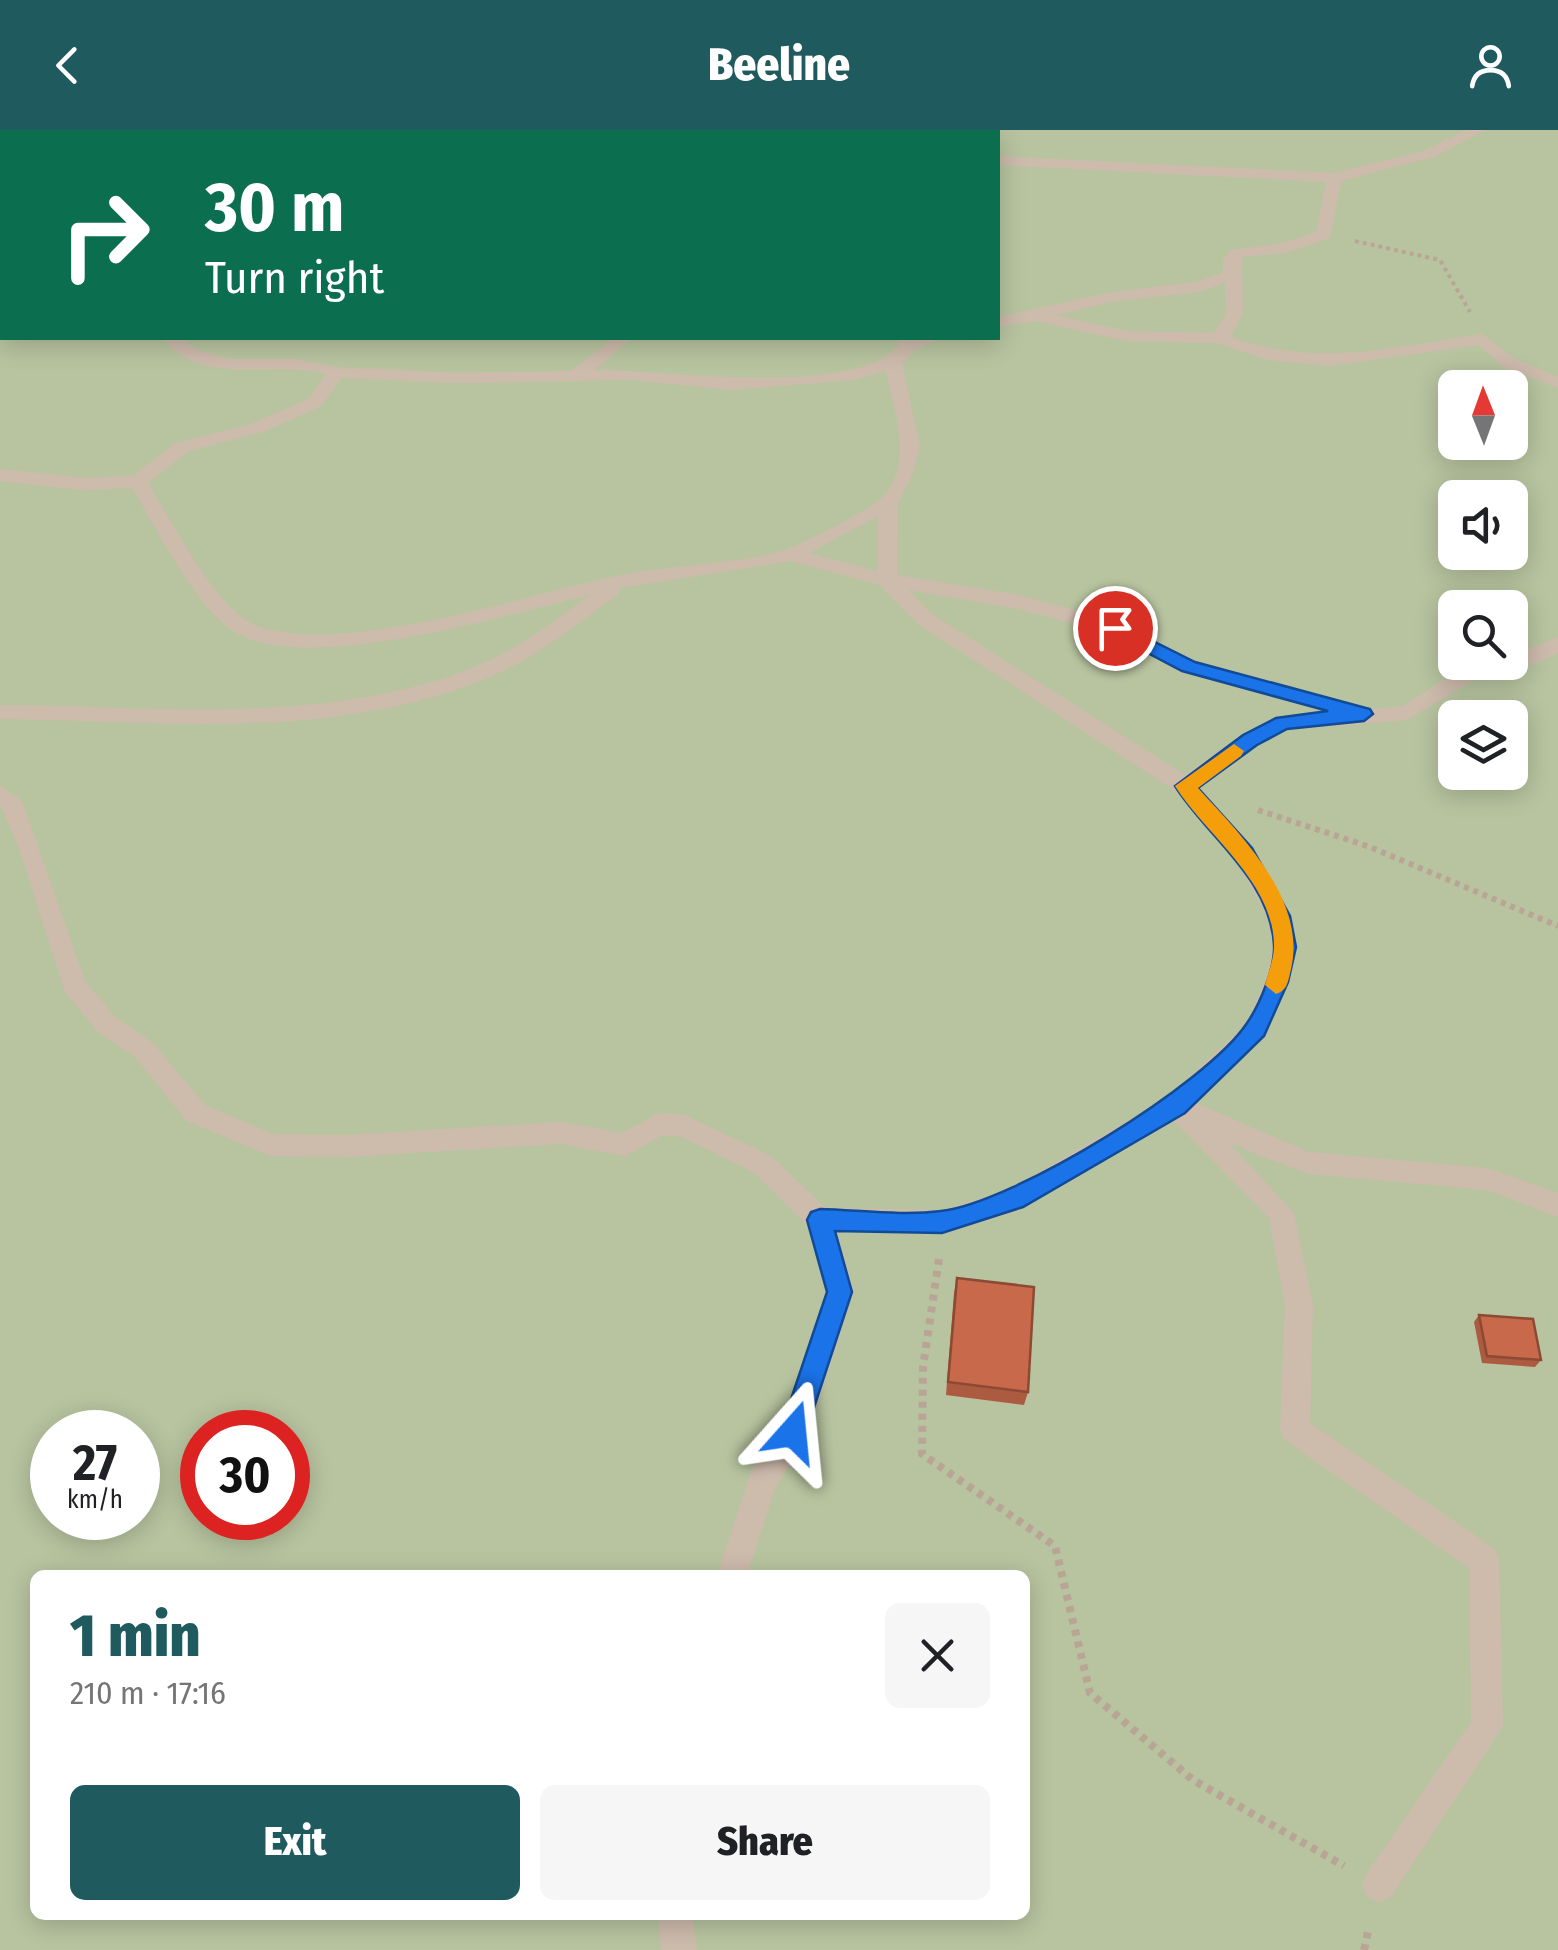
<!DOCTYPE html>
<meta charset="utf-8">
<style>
:root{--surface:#fff;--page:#f6f6f6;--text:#202124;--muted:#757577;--accent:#1f5a5e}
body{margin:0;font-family:"Fira Sans Condensed",sans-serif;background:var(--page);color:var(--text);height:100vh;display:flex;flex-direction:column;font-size:38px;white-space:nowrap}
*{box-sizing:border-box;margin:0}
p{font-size:32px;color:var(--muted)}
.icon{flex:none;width:55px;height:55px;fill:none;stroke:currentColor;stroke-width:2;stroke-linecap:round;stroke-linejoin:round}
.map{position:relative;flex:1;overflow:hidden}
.side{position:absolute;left:30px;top:1440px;width:1000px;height:350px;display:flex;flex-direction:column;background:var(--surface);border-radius:15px;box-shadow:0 5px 25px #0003}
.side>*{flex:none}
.banner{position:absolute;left:0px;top:0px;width:1000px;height:210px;box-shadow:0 5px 25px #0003;background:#0b6e4f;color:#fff;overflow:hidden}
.needle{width:65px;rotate:359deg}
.buttons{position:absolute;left:1438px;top:240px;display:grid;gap:20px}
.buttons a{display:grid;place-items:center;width:90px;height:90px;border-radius:15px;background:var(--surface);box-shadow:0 5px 25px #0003;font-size:50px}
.speed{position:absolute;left:30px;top:1280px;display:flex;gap:20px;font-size:50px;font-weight:700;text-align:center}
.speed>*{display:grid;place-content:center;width:130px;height:130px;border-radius:50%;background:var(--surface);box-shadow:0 5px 25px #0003;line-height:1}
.speed small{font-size:25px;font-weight:400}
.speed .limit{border:15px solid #d22;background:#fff;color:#111}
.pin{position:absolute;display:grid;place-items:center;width:85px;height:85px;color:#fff;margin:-42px;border:5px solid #fff;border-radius:50%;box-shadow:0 2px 10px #0007}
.me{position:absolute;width:110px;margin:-55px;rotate:18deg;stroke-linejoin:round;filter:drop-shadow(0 0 8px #0008)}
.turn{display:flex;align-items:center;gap:35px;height:210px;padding:0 40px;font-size:45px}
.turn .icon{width:130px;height:130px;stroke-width:2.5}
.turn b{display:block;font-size:70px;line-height:85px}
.round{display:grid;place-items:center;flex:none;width:105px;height:105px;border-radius:15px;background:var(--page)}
.head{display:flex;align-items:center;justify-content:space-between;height:170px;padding:0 40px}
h1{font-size:60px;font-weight:800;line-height:75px;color:var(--accent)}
.action{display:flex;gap:20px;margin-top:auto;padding:20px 40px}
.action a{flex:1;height:115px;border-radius:15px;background:var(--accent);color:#fff;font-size:40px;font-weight:800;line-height:115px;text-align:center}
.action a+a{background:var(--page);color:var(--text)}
header{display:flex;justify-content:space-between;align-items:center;height:130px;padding:0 40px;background:var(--accent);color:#fff;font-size:45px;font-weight:800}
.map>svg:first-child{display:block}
.green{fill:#b8c4a0;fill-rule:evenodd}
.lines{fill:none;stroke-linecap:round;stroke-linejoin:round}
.path-far2{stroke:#b9a596;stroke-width:4;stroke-dasharray:4 4;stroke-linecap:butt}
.path-far1{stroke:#b9a596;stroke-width:6;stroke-dasharray:5 5;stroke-linecap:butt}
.path{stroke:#b9a596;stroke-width:8;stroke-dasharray:6 6;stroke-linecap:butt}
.street{fill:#cdbbac;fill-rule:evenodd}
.wall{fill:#ac5a40}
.building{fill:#c8694b;stroke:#8c4a34;stroke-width:2.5}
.route{fill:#1a73e8;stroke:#114b97;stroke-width:2.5}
.slow{fill:#f59e0b}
</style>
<header><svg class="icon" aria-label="back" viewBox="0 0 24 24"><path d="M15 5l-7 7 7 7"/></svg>Beeline<svg class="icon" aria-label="person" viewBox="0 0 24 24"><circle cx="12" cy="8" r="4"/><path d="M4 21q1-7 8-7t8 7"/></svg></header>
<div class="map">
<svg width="1558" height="1820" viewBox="0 0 1558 1820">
<rect width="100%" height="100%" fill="#f4ebe1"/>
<path class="green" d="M 0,0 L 1558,0 L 1558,1820 L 0,1820 ZM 2,2 L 998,2 L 998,208 L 2,208 ZM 1455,258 L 1510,258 L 1510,312 L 1455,312 ZM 1455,368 L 1510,368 L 1510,422 L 1455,422 ZM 1455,478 L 1510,478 L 1510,532 L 1455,532 ZM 1455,588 L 1510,588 L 1510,642 L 1455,642 ZM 52,1302 L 138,1302 L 138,1388 L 52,1388 ZM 202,1302 L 288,1302 L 288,1388 L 202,1388 ZM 35,1445 L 1025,1445 L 1025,1785 L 35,1785 Z"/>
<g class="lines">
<path class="path-far2" d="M 1355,111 L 1440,130 L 1470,182"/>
<path class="path-far1" d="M 1258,680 L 1370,717 L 1558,796"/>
<path class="path" d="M 939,1129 L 923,1237 L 922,1324 L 1055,1416 L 1090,1563 L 1193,1650 L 1344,1736
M 1364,1820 L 1369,1797"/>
<path class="street" d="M 539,0 L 627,0 L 628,2 L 538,2 Z
M 777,0 L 791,0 L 791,2 L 777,2 Z
M 1466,0 L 1485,0 L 1434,27 L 1341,51 L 1330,108 L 1285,123 L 1242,127 L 1243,183 L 1230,207 C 1322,238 1391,217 1483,204 L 1515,229 L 1558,247 L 1558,258 L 1503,237 L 1479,215 L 1329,236 L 1268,230 L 1216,213 L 1127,211 L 1035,191 L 998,197 L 998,187 L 1112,162 L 1196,152 L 1223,142 L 1223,130 L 1231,120 L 1283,113 L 1316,102 L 1326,52 L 998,35 L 998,26 L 1334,43 L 1424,21 ZM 1225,153 L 1226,183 L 1214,203 L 1127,201 L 1056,185 L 1112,172 L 1199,162 Z
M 0,53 L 2,54 L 2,64 L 0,63 Z
M 163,208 L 181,208 L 195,219 L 230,229 L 295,229 L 338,237 L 457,243 L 571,241 L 614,208 L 632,208 L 594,240 C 664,239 851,270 899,215 L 896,208 L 941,208 L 914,220 L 902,234 L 920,317 L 913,343 L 898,373 L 897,445 L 1019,465 L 1122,493 L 1195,532 L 1371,579 L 1402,576 L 1463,538 L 1510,532 L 1510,526 L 1558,507 L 1558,523 L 1538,533 L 1477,548 L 1407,590 L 1287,600 L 1258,615 L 1199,657 L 1252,717 L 1291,786 L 1297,817 L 1289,852 L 1265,907 L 1196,973 L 1309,1022 L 1487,1038 L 1558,1063 L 1558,1087 L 1487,1060 L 1309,1044 L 1229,1013 L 1294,1083 L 1313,1175 L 1310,1293 L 1495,1419 L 1499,1430 L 1503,1596 L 1391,1767 L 1379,1772 L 1367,1767 L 1362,1755 L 1367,1743 L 1471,1592 L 1469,1438 L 1285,1310 L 1280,1300 L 1285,1175 L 1269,1088 L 1173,990 L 1014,1082 L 942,1104 L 837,1102 L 854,1162 L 808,1303 L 775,1359 L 747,1445 L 717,1445 L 751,1342 L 781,1296 L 826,1162 L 808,1096 L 753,1042 L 682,1007 L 663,1005 L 625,1026 L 560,1014 L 348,1027 L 271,1026 L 187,991 L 135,927 L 98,902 L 65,862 L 19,718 L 0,674 L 0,655 L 22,671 L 85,851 L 116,888 L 153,913 L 205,975 L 273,1004 L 348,1005 L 560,992 L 622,1003 L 659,983 L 685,985 L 771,1026 L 826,1078 L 942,1080 L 1006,1061 L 1167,968 L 1246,894 L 1265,852 L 1273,817 L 1267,786 L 1236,729 L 1177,662 L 918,494 L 880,455 L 791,431 L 620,458 L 618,465 C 583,489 549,518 511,537 C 355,614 168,591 0,589 L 0,575 C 160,576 337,598 488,531 C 525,514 557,489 590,465 C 511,483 292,552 226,496 C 186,461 160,403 132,358 L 84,360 L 0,351 L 0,339 L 84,348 L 133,346 L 175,313 L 251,294 L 308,269 L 326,244 C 274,229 201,259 163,208 ZM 886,241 C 894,280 916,338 879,370 C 867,381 802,414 785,420 C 739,434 671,435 621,445 C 527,464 345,527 257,496 C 216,481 172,390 148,353 L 189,321 L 263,302 L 320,277 L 342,248 L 457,253 L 633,250 L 732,260 L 854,250 ZM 878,386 L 877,441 L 809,423 ZM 908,460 L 1019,479 L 1108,503 L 1181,542 L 1329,582 L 1275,588 L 1242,605 L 1185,645 L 932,484 Z
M 658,1785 L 692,1785 L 697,1820 L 661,1820 Z"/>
</g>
<path class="wall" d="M 957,1148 L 1028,1262 L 1024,1275 L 946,1265 L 954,1163 Z
M 1479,1185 L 1541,1230 L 1535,1237 L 1482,1233 L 1474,1192 Z"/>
<path class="building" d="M 957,1148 L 1034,1157 L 1028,1262 L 948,1252 Z
M 1479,1185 L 1533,1189 L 1541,1230 L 1487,1226 Z"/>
<path class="route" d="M 1115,492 L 1195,532 L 1370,579 L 1373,584 L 1364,591 L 1287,599 L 1257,615 L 1198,658 L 1252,718 L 1290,786 L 1296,817 L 1288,852 L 1264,906 L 1185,983 L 1023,1077 L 942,1103 L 835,1101 L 852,1162 L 803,1311 L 793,1315 L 784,1311 L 780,1302 L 827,1162 L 807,1090 L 811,1082 L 820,1079 C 859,1080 902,1086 941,1081 C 1013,1073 1207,954 1247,893 C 1260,874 1275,838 1274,815 C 1270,748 1208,708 1175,656 L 1243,605 L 1276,588 L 1328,581 L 1182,541 L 1108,502 L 1108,494 Z"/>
<path class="slow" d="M 1234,614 L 1244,621 L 1241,626 L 1198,658 C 1241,705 1307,770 1291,839 C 1288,851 1288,860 1276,864 L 1265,855 C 1268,843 1274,829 1274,816 C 1274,752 1206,705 1175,656 Z"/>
</svg>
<div class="buttons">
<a><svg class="needle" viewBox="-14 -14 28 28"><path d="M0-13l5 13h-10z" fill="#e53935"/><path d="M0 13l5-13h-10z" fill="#757577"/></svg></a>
<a><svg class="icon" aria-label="sound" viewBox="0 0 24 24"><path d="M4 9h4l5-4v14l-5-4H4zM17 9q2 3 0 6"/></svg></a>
<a><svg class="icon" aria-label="search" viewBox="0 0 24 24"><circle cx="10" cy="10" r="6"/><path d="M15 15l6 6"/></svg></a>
<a><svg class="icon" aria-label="layers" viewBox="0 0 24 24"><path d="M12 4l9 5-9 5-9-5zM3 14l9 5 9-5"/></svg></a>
</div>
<div class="speed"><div>27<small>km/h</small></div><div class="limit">30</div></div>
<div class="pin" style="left:1115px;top:498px;background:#d93025"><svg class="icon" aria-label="arrive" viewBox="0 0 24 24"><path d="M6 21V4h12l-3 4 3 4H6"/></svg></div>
<svg class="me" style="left:793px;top:1302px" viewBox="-20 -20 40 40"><path d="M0-17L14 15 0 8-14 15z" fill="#1a73e8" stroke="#fff" stroke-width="4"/></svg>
<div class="banner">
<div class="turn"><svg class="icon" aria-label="right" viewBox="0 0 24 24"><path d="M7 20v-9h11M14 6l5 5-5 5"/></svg><div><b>30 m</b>Turn right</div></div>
</div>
<section class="side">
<div class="head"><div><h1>1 min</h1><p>210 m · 17:16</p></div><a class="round"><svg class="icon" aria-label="close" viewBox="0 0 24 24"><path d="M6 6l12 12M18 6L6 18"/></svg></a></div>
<div class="action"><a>Exit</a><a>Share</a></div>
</section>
</div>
